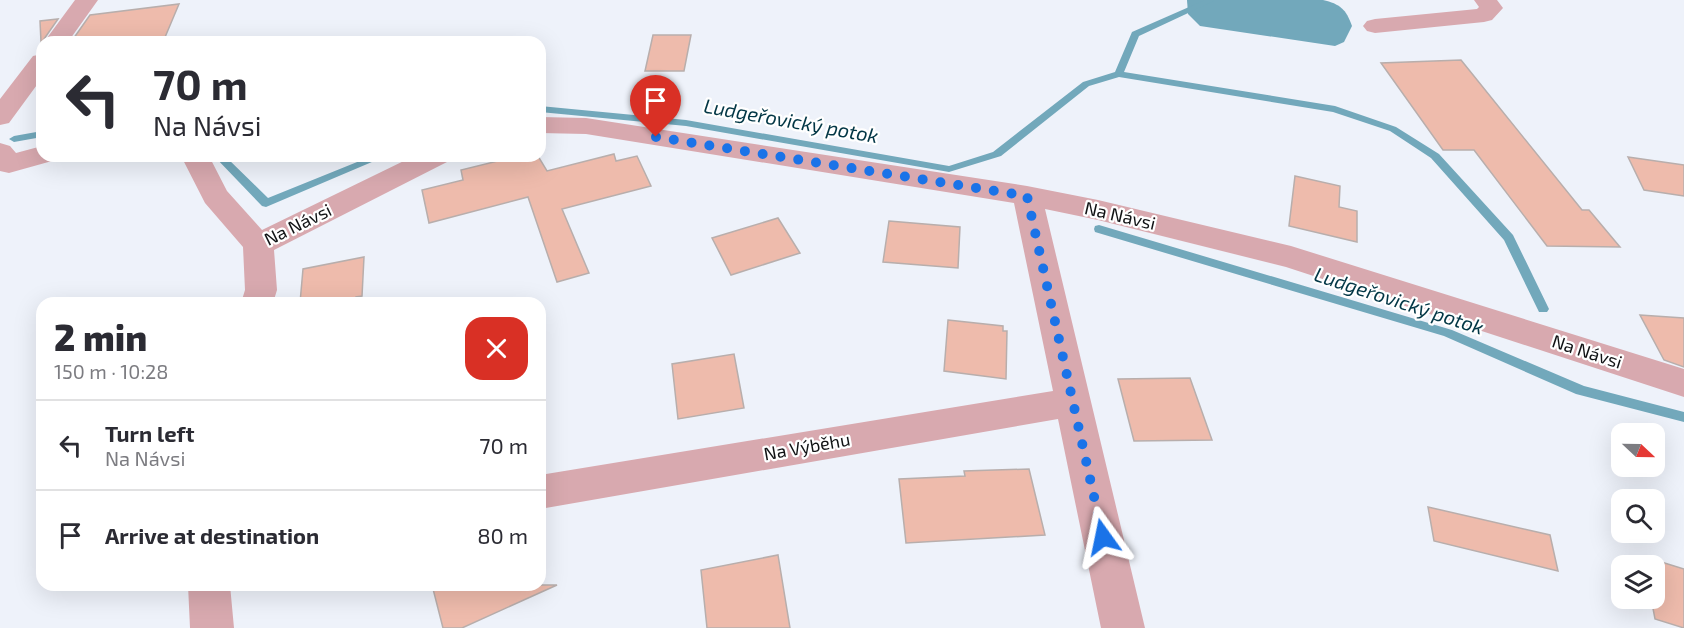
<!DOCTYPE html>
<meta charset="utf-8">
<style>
:root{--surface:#fff;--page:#f7f7f7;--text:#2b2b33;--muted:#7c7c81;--line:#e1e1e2}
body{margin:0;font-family:"Exo 2",sans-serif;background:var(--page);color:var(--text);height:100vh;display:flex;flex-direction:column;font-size:22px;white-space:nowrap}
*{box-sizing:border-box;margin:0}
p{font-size:20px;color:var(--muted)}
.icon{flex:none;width:33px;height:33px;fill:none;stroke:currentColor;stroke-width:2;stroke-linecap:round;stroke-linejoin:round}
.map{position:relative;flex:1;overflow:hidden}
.side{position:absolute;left:36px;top:297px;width:510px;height:294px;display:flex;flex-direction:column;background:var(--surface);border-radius:18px;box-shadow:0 6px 24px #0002}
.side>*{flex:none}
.banner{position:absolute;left:36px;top:36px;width:510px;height:126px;border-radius:18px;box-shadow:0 6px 24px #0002;background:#fff;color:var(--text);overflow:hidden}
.needle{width:39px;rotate:112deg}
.tools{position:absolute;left:1611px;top:423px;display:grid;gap:12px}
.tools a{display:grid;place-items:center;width:54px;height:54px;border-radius:12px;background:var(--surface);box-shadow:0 6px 24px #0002;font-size:30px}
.pin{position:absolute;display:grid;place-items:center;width:51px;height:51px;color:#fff;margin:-62px -26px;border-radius:50% 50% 50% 0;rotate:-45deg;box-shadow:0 0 6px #0007}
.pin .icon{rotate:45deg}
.me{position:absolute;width:66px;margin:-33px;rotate:348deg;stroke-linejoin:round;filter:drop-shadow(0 0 4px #0008)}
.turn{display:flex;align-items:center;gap:21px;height:126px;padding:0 18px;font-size:27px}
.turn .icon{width:78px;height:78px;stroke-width:2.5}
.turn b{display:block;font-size:42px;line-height:51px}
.round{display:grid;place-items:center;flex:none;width:63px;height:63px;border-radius:18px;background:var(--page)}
.head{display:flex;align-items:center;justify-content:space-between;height:102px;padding:0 18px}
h1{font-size:36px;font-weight:800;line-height:45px}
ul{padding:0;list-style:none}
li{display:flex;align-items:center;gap:18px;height:90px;padding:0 18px;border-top:2px solid var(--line)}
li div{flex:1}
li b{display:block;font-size:22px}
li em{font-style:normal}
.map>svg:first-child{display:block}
.water{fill:#72a8bb}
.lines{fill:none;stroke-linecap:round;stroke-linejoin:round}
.stream{fill:#72a8bb;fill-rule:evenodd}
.building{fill:#eebbac;stroke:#b8aeac;stroke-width:1.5}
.street{fill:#d8a9af;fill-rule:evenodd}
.route{stroke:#1a73e8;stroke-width:10;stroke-dasharray:0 18}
.labels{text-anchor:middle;stroke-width:4.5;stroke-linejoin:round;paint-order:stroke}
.street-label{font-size:18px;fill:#101214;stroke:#fff}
.water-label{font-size:20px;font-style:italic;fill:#023645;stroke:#fff}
</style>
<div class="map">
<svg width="1684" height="628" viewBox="0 0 1684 628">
<rect width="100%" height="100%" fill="#eef2fa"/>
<path class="water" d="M 1187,0 L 1323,0 C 1340,4 1346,9 1352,26 L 1344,42 L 1335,46 L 1200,26 L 1188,14 Z"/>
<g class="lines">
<path class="stream" d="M 1205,0 L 1216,0 L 1139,36 L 1124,72 L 1335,106 L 1396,127 L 1439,154 L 1513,235 L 1549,309 L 1547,312 L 1539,312 L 1504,240 L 1431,158 L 1390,131 L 1333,112 L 1119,77 L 1089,86 L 1001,156 L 949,172 L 686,126 L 540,112 L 540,106 L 686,120 L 949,166 L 993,152 L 1083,82 L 1115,72 L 1132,32 Z
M 42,131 L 42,137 L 14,142 L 9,139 L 14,136 Z
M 214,156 L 225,156 L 268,198 L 372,156 L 386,156 L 266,207 L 262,206 Z
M 1099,225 L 1452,330 L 1584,386 L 1684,412 L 1684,422 L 1576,394 L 1444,336 L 1095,232 L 1094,229 L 1095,226 Z"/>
</g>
<path class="building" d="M 179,4 L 163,42 L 71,42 L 90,15 Z
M 58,19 L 42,42 L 41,42 L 40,21 Z
M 653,35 L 691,35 L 684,71 L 645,71 Z
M 1461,60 L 1582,210 L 1589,210 L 1620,247 L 1547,246 L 1474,150 L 1443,150 L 1381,63 Z
M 614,154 L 616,161 L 637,156 L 651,186 L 562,209 L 589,273 L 557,282 L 528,197 L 429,223 L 422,190 L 463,180 L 461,170 L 518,156 L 538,156 L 547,171 Z
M 1628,157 L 1684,165 L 1684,196 L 1644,190 Z
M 1295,176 L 1340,186 L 1339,207 L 1357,211 L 1357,242 L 1289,226 Z
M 778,218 L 800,253 L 731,275 L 712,238 Z
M 889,221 L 960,227 L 958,268 L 883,262 Z
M 364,257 L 362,296 L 356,297 L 356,303 L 300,303 L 303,269 Z
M 1640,315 L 1684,318 L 1684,367 L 1664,360 Z
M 948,320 L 1003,326 L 1003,331 L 1007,331 L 1006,379 L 944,371 Z
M 734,354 L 744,408 L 678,419 L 672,364 Z
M 1190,378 L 1212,440 L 1134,441 L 1118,379 Z
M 1029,469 L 1045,535 L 906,543 L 899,479 L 965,476 L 964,471 Z
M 1428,507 L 1550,535 L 1558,571 L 1434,541 Z
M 778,555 L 790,628 L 707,628 L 701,570 Z
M 1642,556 L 1684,569 L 1684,628 L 1655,619 L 1651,598 L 1654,598 L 1654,566 L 1644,566 Z
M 432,585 L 557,585 L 462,628 L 443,628 Z"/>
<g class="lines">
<path class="street" d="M 75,0 L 98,0 L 68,42 L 44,42 Z
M 1474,0 L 1497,0 L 1503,8 L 1492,20 L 1484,22 L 1375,33 L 1367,31 L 1363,26 L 1367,21 L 1375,19 L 1477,9 L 1479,7 Z
M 42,54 L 42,78 L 9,123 L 0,125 L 0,99 L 33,56 Z
M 540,117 L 586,118 L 1027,186 L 1098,200 L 1291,246 L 1684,369 L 1684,397 L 1286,267 L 1098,220 L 1045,209 L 1145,628 L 1101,628 L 1058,419 L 540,509 L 540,475 L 1053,391 L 1014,203 L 586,134 L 540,133 Z
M 0,143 L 10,146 L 16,153 L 42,146 L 42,156 L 55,156 L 52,161 L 9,173 L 0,171 Z
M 181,156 L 209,156 L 227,191 L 262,230 L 414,156 L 451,156 L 447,162 L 274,250 L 277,290 L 273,303 L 241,303 L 245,290 L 243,247 L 205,203 Z
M 188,585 L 230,585 L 234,628 L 190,628 Z"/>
</g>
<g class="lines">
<path class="route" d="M 656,137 L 1027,196 L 1103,537"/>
</g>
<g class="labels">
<g class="street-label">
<text transform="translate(1120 216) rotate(13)" y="6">Na Návsi</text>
<text transform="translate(298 225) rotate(-26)" y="6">Na Návsi</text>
<text transform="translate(1587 352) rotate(18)" y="6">Na Návsi</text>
<text transform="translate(807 447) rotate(-10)" y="6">Na Výběhu</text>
</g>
<g class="water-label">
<text transform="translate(791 121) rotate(10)" y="7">Ludgeřovický potok</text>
<text transform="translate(1399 301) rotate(18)" y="7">Ludgeřovický potok</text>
</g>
</g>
</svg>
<div class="tools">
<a><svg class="needle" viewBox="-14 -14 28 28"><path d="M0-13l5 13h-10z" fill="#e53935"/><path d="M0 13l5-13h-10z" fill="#7c7c81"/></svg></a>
<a><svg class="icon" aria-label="search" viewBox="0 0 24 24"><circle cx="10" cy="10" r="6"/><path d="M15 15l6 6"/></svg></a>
<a><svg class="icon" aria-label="layers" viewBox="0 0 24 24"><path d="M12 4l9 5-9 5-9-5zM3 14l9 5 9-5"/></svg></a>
</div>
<div class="pin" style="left:656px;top:137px;background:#d93025"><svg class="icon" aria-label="arrive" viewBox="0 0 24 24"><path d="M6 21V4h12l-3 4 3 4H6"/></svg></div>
<svg class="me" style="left:1103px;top:537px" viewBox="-20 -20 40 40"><path d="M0-17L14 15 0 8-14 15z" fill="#1a73e8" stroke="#fff" stroke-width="4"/></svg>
<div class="banner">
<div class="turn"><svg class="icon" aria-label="left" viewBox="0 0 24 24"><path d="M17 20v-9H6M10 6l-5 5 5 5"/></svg><div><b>70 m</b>Na Návsi</div></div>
</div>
<section class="side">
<div class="head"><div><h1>2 min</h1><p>150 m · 10:28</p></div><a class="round" style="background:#d93025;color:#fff"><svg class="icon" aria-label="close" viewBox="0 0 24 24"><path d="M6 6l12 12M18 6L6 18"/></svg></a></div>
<ul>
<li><svg class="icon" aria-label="left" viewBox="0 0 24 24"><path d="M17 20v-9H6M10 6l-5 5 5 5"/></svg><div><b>Turn left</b><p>Na Návsi</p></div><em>70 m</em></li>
<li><svg class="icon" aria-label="arrive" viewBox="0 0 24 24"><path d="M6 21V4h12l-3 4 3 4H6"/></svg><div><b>Arrive at destination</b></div><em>80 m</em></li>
</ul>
</section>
</div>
